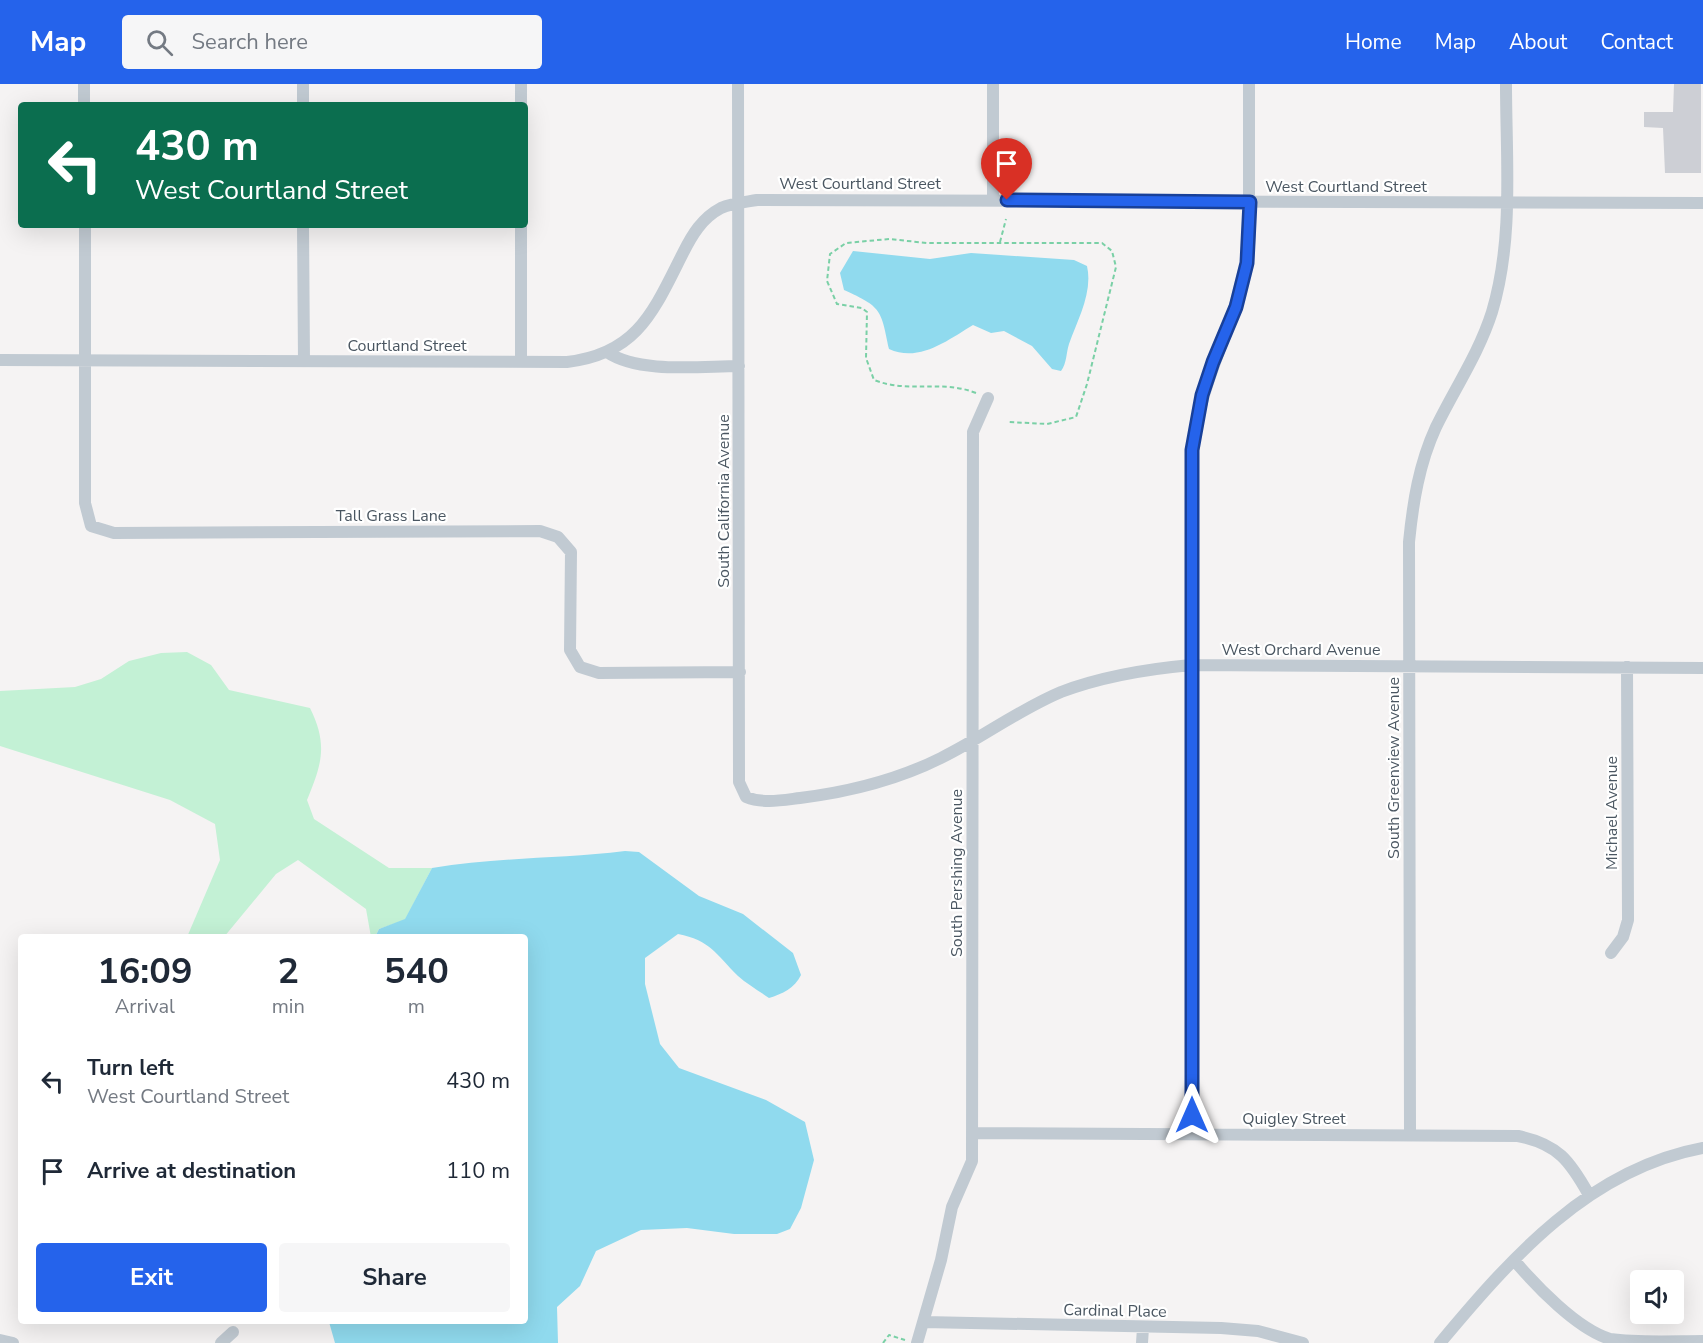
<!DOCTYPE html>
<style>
:root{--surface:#fff;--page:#f6f6f7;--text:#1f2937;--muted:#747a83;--accent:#2563eb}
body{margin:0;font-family:"Nunito Sans",sans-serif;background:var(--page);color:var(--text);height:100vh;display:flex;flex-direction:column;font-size:22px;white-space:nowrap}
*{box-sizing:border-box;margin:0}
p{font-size:20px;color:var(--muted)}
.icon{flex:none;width:33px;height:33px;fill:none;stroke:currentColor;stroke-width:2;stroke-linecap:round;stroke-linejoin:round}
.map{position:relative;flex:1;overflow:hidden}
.drawer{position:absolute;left:18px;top:850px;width:510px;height:390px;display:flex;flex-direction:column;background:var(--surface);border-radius:6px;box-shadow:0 6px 24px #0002}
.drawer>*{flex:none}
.guide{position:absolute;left:18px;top:18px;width:510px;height:126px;border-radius:6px;box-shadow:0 6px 24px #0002;background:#0b6e4f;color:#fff;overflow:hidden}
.buttons{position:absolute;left:1630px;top:1186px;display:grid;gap:12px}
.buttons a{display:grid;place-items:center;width:54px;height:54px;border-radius:6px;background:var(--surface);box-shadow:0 6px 24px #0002;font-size:30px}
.pin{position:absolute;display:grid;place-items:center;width:51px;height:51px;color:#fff;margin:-62px -26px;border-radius:50% 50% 50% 0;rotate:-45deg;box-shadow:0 0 6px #0007}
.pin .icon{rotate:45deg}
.me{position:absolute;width:66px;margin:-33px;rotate:0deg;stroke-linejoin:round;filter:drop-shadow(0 0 4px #0008)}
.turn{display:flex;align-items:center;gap:21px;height:126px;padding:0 18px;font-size:27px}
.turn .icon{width:78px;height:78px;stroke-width:2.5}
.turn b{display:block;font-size:42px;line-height:51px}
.eta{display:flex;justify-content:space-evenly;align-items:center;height:102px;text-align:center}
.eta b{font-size:36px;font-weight:700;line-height:42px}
.cta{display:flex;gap:12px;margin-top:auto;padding:12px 18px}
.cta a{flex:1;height:69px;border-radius:6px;background:var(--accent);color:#fff;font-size:24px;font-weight:700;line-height:69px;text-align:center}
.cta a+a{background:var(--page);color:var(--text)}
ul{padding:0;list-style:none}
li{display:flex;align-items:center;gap:18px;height:90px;padding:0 18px}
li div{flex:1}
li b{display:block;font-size:22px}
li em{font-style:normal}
header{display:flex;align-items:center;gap:36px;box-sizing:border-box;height:84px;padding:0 30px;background:var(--accent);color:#fff}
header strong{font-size:28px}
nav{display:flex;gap:33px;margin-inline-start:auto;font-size:21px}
.search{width:420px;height:54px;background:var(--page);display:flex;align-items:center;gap:15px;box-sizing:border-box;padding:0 21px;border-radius:6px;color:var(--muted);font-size:22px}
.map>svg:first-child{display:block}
.green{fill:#c3f1d5}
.water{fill:#90daee}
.building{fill:#cdcfd5}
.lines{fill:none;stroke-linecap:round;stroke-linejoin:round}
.path{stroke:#7ad0a6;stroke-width:2;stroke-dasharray:4.5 3;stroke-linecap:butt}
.street{stroke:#c1cad2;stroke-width:12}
.route-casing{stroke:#184099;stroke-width:15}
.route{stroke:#2563eb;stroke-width:10}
.labels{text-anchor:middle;stroke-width:4.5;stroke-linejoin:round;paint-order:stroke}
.street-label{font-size:16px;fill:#4a5661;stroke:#fff}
</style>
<header>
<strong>Map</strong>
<div class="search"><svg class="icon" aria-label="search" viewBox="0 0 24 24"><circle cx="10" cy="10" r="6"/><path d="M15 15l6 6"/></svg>Search here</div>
<nav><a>Home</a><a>Map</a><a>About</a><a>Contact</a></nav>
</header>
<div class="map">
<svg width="1703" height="1259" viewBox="0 0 1703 1259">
<rect width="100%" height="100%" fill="#f5f3f3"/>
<path class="green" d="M 187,568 L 211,581 L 229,606 L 310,624 C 328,660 322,680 307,716 L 314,735 L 389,784 L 432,784 L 405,836 L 379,845 L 375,853 L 371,853 L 366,825 L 298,776 L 276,790 L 224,853 L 187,853 L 220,776 L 215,740 L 170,716 L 0,662 L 0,607 L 75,603 L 101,595 L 129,577 L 161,569 Z"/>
<path class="water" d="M 853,167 L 930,175 L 971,169 L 1074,176 L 1087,182 C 1093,208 1078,235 1069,260 C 1066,269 1067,279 1061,287 L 1052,285 L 1032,262 L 1004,247 L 991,249 L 973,241 C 948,256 919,279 889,265 C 881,226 882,223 844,206 L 840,189 Z
M 625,767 L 639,768 L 699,812 L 743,830 L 793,869 L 801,891 C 795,904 782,910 769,914 C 759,907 747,900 738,892 C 716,870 710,856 678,850 L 645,874 L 645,900 L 660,960 L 679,984 L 766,1016 L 805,1038 L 814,1076 L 801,1124 L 790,1145 L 777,1150 L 734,1150 L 687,1144 L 641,1146 L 596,1167 L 580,1202 L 557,1223 L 558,1259 L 335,1259 L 329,1238 L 525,1238 L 525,854 L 375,853 L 379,845 L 405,835 L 432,784 C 496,773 560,775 625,767 Z"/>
<path class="building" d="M 1674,0 L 1701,0 L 1701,89 L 1665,89 L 1663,44 L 1644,43 L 1644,28 L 1673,28 Z"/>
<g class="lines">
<path class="path" d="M 1000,158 L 1006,135
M 976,309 C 940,295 910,310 874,296 L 866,274 L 867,228 L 862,224 L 837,220 L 827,197 L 830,170 L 846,159 L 889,155 L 927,159 L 1102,159 L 1112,167 L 1116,183 L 1087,300 L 1076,333 L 1047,340 L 1008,338
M 883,1259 L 889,1251 L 905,1256"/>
<path class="street" d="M 84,0 L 84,21
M 303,0 L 303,21
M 521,0 L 521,21
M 738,0 L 739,698 L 746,713 C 763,720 783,716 800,714 C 849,708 897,696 941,674 C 982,654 1018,626 1061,608 C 1103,592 1147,585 1191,581 L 1703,584
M 993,115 L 993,0
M 85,141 L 85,419 L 91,442 L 114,449 L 540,447 L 558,453 L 571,468 L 570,566 L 580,583 L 599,589 L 740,588
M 303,141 L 304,277
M 521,141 L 521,278
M 607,268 C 639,290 701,282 739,282
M 0,276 L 567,278 C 638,270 654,226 683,169 C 692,151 702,134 721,124 C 732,119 746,118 757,116 L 1703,119
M 1611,869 L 1623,853 L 1628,836 L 1627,583
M 973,1049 L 1518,1052 C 1558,1060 1570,1077 1589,1111
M 1192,1050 L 1192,366 C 1200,300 1232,246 1246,183 C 1251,159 1250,133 1249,110 C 1249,73 1249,37 1249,0
M 1410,1051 L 1409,458 C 1413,418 1419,380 1436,343 C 1455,304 1479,269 1492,228 C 1514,155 1506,75 1506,0
M 1514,1176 C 1536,1202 1577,1245 1610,1255 C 1638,1259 1674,1257 1703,1257
M 924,1238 L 1221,1244 L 1258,1247 L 1303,1259
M 0,1256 L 13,1259
M 221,1259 L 233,1248
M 917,1259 L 941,1176 L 952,1123 L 972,1077 L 973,348 L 988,314
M 1142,1259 L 1143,1244
M 1440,1259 C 1511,1174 1589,1085 1703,1064"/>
</g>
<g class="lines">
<g class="route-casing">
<path id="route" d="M 1007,116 L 1250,118 L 1247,179 L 1236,223 L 1213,278 L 1202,311 L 1192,366 L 1192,1031"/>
</g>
<use href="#route" class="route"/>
</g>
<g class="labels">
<g class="street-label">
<text x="860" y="105">West Courtland Street</text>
<text x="1346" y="108">West Courtland Street</text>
<text x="407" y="267">Courtland Street</text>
<text transform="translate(723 417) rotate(-90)" y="6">South California Avenue</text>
<text x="391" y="437">Tall Grass Lane</text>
<text x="1301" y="571">West Orchard Avenue</text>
<text transform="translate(1393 684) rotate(-90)" y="6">South Greenview Avenue</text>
<text transform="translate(1611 729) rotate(-90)" y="6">Michael Avenue</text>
<text transform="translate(956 789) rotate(-90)" y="6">South Pershing Avenue</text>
<text x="1294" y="1040">Quigley Street</text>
<text transform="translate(1115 1226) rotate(1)" y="6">Cardinal Place</text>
</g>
</g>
</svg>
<div class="buttons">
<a><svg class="icon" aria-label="sound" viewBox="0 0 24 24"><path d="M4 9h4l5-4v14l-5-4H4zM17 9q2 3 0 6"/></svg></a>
</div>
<div class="pin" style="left:1007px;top:116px;background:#d93025"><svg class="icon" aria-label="arrive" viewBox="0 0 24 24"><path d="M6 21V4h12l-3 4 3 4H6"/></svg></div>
<svg class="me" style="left:1192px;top:1031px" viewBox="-20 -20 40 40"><path d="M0-17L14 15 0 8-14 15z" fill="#2563eb" stroke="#fff" stroke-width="4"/></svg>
<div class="guide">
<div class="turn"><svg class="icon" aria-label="left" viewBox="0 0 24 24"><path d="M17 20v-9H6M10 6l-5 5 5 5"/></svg><div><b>430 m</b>West Courtland Street</div></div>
</div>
<section class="drawer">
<div class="eta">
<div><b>16:09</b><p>Arrival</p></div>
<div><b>2</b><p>min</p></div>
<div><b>540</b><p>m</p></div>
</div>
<ul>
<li><svg class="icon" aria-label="left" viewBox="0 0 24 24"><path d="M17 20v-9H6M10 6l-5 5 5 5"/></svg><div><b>Turn left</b><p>West Courtland Street</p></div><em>430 m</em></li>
<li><svg class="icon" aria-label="arrive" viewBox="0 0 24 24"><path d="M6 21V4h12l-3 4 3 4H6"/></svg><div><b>Arrive at destination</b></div><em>110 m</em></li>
</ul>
<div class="cta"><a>Exit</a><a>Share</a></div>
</section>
</div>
